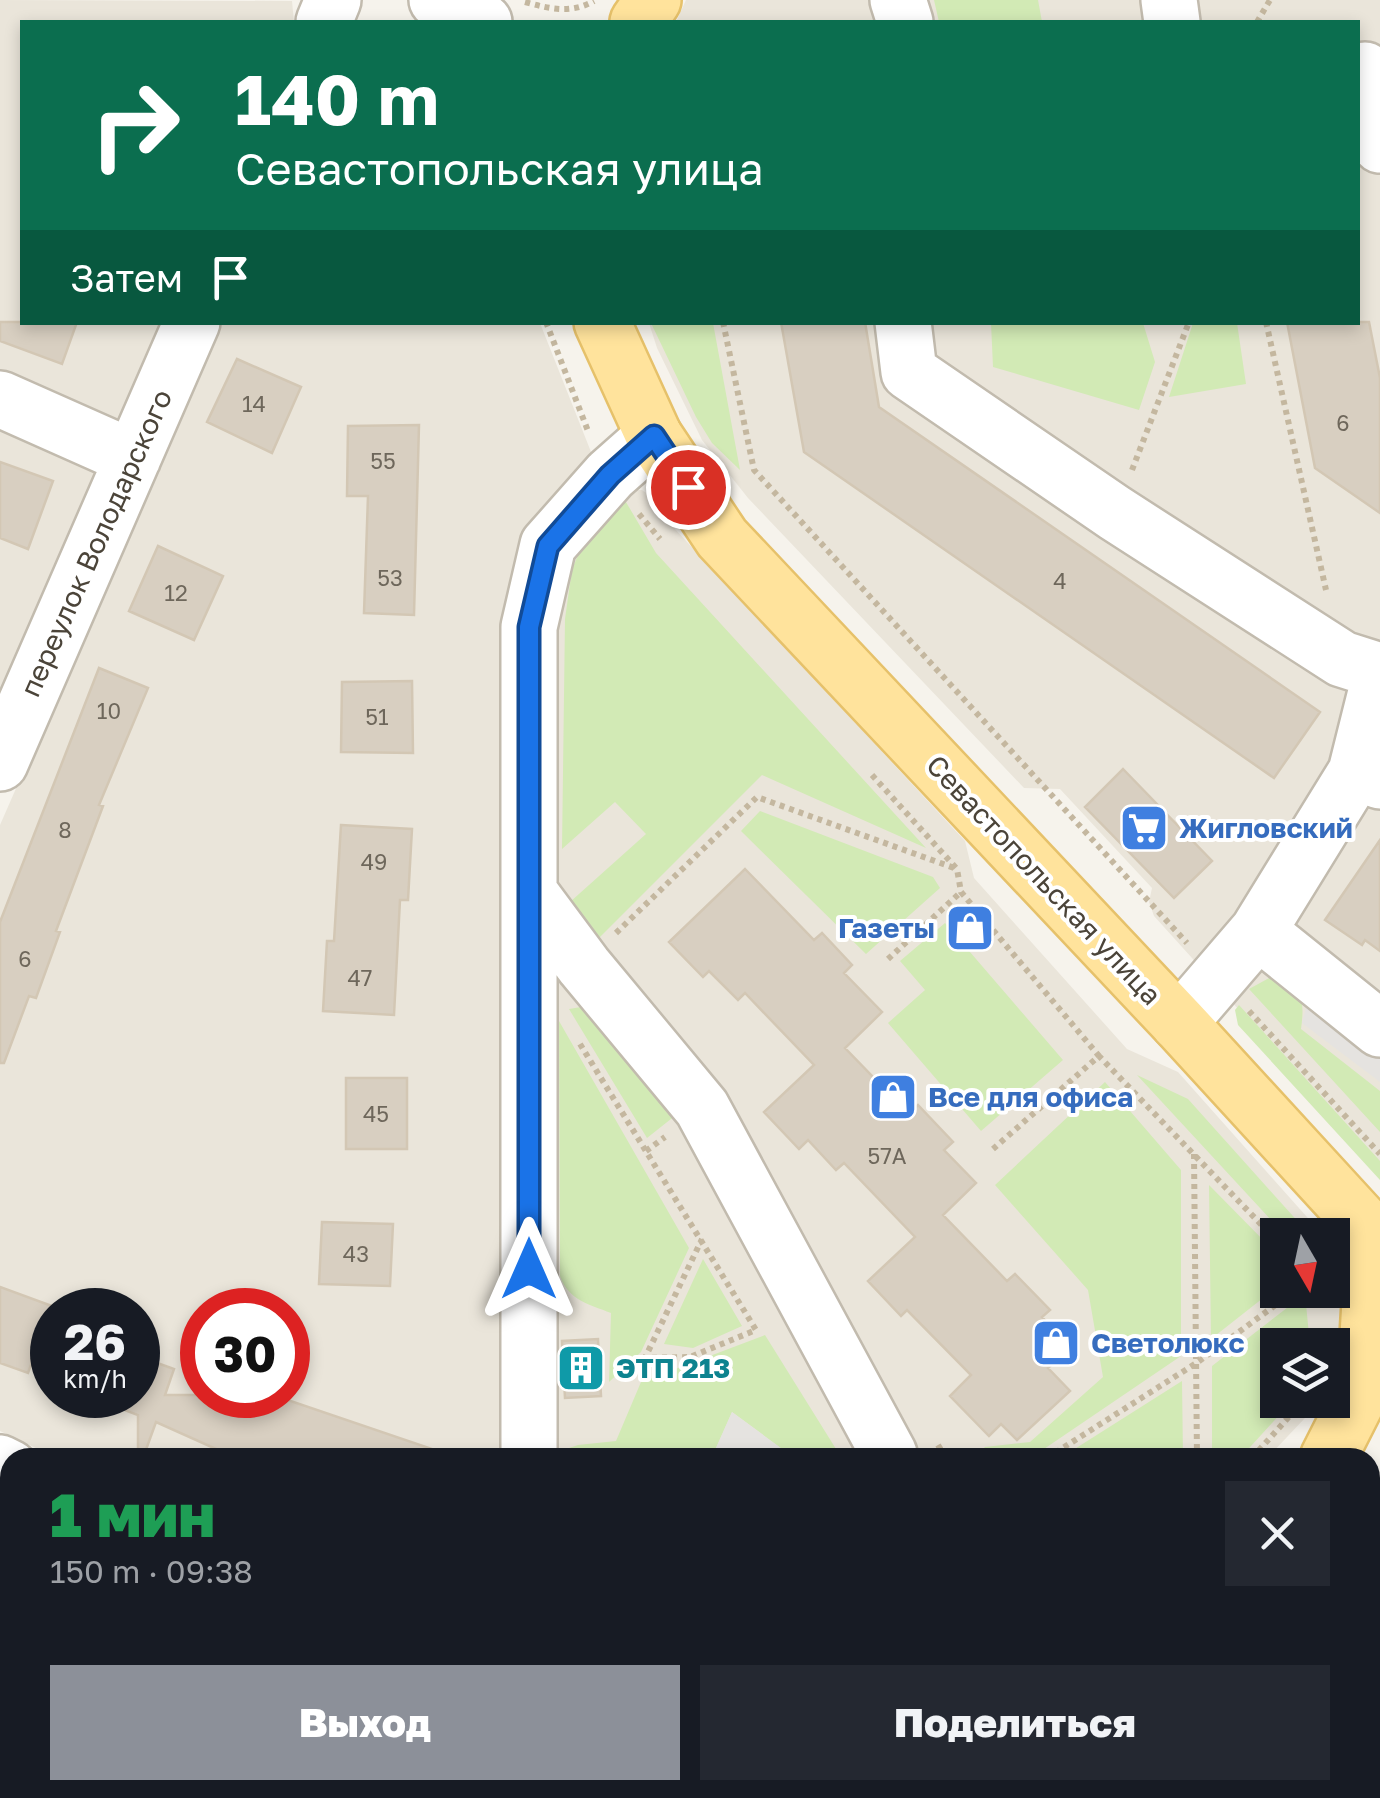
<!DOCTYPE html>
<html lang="ru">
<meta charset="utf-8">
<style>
:root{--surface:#171b24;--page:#242831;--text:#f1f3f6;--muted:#9ea1a6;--accent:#8c9099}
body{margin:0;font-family:"Golos Text",sans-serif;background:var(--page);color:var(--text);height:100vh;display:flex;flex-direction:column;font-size:38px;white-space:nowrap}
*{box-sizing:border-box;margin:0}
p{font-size:32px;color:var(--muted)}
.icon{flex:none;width:55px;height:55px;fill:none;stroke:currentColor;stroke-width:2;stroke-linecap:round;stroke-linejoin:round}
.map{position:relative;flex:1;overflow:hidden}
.details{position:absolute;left:0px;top:1448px;width:1380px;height:352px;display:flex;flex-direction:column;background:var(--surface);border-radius:30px 30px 0 0;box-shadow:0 5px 15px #0003}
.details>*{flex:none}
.hud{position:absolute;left:20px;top:20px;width:1340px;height:305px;border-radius:0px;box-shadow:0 5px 15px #0003;background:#0b6e4f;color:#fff;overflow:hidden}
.needle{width:65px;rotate:171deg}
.fabs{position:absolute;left:1260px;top:1218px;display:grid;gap:20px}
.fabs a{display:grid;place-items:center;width:90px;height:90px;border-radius:0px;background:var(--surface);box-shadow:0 5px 15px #0003;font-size:50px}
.speed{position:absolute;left:30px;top:1288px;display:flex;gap:20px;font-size:50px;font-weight:700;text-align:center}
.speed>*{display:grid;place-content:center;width:130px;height:130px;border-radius:50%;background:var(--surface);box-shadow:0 5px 15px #0003;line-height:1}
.speed small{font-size:25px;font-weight:400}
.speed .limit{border:15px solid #d22;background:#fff;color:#111}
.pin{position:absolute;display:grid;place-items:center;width:85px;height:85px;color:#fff;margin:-42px;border:5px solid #fff;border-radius:50%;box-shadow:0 2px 10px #0007}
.me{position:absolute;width:110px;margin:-55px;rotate:0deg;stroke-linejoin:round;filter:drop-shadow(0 0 8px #0008)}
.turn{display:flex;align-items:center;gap:35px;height:210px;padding:0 50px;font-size:45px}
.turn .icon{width:130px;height:130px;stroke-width:2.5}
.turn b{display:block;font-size:70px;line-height:85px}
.then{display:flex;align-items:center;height:95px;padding:0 50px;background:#0003;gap:20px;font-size:38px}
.round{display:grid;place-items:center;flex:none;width:105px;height:105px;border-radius:0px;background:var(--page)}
.head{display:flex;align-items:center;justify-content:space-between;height:170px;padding:0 50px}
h1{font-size:60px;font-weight:800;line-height:75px;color:#1e9e55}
.primary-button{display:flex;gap:20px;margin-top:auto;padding:20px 50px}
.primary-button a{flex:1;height:115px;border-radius:0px;background:var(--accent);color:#fff;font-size:40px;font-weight:800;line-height:115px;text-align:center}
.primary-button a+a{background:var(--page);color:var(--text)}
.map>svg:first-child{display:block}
.residential{fill:#eae5da;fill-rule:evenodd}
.green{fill:#d2eab5}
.parking{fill:#e5e3e0}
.building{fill:#d8cfc1;stroke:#d3c7b4;stroke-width:2.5}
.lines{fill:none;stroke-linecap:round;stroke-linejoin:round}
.minor-casing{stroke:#c2bbae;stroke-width:60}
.major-casing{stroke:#e6c16a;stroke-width:60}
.path{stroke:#c4b79f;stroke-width:6;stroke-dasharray:5 5;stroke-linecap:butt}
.minor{stroke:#fff;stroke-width:55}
.major{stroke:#ffe39c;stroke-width:55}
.route-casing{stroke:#114b97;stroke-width:25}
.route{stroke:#1a73e8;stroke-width:18}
.labels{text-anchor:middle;stroke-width:8;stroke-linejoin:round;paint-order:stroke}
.number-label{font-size:22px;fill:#6e675b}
.street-label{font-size:28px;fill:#4b4439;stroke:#fff}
.shop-label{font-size:28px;font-weight:bold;fill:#366cbe;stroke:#fff;text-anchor:start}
.culture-label{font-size:28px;font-weight:bold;fill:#0d838f;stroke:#fff;text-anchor:start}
</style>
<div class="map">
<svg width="1380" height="1798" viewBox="0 0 1380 1798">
<rect width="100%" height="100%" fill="#f6f3ec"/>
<path class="residential" d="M 0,0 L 292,1 L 294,22 L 22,22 L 22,322 L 170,323 L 124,429 L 0,375 Z
M 686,0 L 1380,0 L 1380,1166 L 1154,916 L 1149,902 L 1152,888 L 1060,789 L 1024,788 L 748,498 L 702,440 L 657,348 L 649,323 L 1358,322 L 1358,22 L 676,22 Z
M 220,323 L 540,323 L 595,462 L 538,535 L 510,1457 L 57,1458 L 0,1431 L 0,825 ZM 52,1310 L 138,1310 L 138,1395 L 52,1395 ZM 202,1310 L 288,1310 L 288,1395 L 202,1395 Z
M 0,423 L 88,462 L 107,489 L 0,736 Z
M 618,490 L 642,490 L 664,506 L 675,529 L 965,841 L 974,878 L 1127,1049 L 1178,1072 L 1323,1235 L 1278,1235 L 1278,1290 L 1332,1290 L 1333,1250 L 1358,1308 L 1347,1372 L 1333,1388 L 1332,1345 L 1278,1345 L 1278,1400 L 1322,1400 L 1268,1457 L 550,1458 L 553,627 L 569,546 Z
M 0,1531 L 10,1536 L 10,1790 L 566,1790 L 583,1798 L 0,1798 Z"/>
<path class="green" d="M 934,0 L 1038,0 L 1042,22 L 939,22 Z
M 651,323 L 713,323 L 740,470 L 712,443 L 696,417 Z
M 991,323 L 1143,323 L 1155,362 L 1139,410 L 993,367 Z
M 1193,323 L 1237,323 L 1246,384 L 1169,397 Z
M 623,497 L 656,553 L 926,848 L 762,775 L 594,943 L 570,902 L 646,834 L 615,802 L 562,849 L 565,619 L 572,569 L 588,532 Z
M 760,811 L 933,877 L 940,888 L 866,954 L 741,831 Z
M 945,923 L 1063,1060 L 981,1131 L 888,1023 L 925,990 L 900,961 Z
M 1271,977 C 1303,985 1305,1000 1301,1029 L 1380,1091 L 1380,1132 L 1249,989 Z
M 1239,1005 L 1380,1161 L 1380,1180 L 1238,1025 L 1235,1010 Z
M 581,1007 L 598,1012 L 676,1115 L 647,1138 L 569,1009 Z
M 559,1021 L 689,1248 L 641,1352 L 609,1382 L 611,1313 C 589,1304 569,1301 560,1276 Z
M 1137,1075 L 1188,1099 L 1310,1235 L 1285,1235 Z
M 1105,1082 L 1181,1170 L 1181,1356 L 1041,1451 L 1019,1457 L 975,1456 L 985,1447 L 1030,1442 L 1103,1377 L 1088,1290 L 995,1185 Z
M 1209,1185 L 1278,1255 L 1277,1287 L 1211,1339 Z
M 703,1259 L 742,1326 L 693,1348 L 664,1344 Z
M 1305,1294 L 1310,1345 L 1278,1345 L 1278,1400 L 1293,1400 L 1241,1457 L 1212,1457 L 1212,1366 Z
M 765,1335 L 841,1457 L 793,1457 L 732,1412 L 712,1457 L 560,1458 L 563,1450 L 578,1445 L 616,1441 L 641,1382 Z
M 1182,1381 L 1183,1457 L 1062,1457 Z
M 1380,1477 L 1380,1572 L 1370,1578 L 1370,1487 Z
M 1380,1710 L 1380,1798 L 1257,1798 L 1268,1790 L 1370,1790 L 1370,1717 Z
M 0,1739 L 10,1744 L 10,1790 L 113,1790 L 112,1798 L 0,1798 Z
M 126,1790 L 201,1790 L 219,1798 L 122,1798 Z
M 822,1790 L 937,1790 L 929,1798 L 836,1798 Z"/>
<path class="parking" d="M 1307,1004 L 1380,1045 L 1380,1082 L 1302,1023 Z
M 732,1412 L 793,1457 L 712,1457 Z"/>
<path class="building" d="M 0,322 L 77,322 L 62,364 L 0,341 Z
M 781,322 L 865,322 L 879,407 L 1320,712 L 1274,778 L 804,452 Z
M 1287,322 L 1369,322 L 1380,378 L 1380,513 L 1315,468 Z
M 237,359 L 301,387 L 272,453 L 207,422 Z
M 419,425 L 414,615 L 364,613 L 368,496 L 347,496 L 348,426 Z
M 0,462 L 53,481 L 28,549 L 0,538 Z
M 158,546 L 223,576 L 194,640 L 129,611 Z
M 99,668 L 148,688 L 99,805 L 103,806 L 56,931 L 60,932 L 36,998 L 29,996 L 4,1063 L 0,1063 L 0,922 Z
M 412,681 L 413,753 L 341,752 L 342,682 Z
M 1123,769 L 1212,861 L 1174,898 L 1085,807 Z
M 341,825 L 412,829 L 408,900 L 400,900 L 394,1015 L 323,1011 L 327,941 L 334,941 Z
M 1380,840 L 1380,951 L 1365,940 L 1362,945 L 1325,920 Z
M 745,869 L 814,940 L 822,933 L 852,965 L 844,973 L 882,1012 L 845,1048 L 909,1114 L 918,1105 L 953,1142 L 944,1150 L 976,1183 L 943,1215 L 1007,1281 L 1015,1274 L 1050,1310 L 1042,1317 L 1070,1347 L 1048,1368 L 1070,1391 L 1017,1440 L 1001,1424 L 989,1436 L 950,1396 L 971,1375 L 907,1310 L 901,1316 L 868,1281 L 915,1237 L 844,1163 L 836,1170 L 808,1140 L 799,1149 L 764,1112 L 814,1065 L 745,993 L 738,1000 L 709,971 L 703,977 L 669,942 Z
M 346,1078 L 407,1078 L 407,1149 L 346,1149 Z
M 322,1222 L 393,1224 L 390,1286 L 319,1284 Z
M 0,1287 L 52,1306 L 28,1373 L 0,1363 Z
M 598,1339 L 601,1396 L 565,1398 L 562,1341 Z
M 138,1356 L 174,1369 L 165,1395 L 273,1395 L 438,1451 L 437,1458 L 236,1458 L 156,1422 L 143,1458 L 138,1458 L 138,1415 L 93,1398 L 94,1395 L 138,1395 Z"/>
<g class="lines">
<g class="minor-casing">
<path id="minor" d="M 437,0 L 484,22
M 898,0 L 905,22
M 1169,0 L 1172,22
M 324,22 L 333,0
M 1365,70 L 1380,145
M 903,322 L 909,372 L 1115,513 L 1342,659 L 1380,671
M 0,399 L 133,458
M 0,763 L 192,322
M 1356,772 L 1380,676
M 529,892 L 584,966 L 702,1108 L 889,1454 L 888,1458
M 1258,931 L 1380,1029
M 1179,1023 L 1258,931 L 1356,772 L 1380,781
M 529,1458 L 529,627 L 548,545 L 610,475 L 654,436
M 0,1463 L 10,1468
M 0,1549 L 10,1554
M 514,1790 L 531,1798
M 724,1790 L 742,1798
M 642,1798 L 646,1790"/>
</g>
<g class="major-casing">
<path id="major" d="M 638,22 L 653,0
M 602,322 L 654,436 L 722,538 L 1179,1023 L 1380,1242
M 1328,1458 L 1365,1385 L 1374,1236
M 1370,1610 L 1380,1603
M 1099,1798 L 1110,1790"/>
</g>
<path class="path" d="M 525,2 C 551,9 570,14 594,1
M 1257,22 L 1270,0
M 546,322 L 588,431
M 723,322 L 754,470 L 1187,943
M 1266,322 L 1326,590
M 1132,470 L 1189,322
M 639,514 L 660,539
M 872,775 L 957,869 L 961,892 L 1099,1056
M 616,933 L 757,797 L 957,869
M 888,959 L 961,892
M 1249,1011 L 1380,1154
M 580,1044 L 756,1330 L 690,1357 L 645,1358 L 702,1239
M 993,1149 L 1099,1056 L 1278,1242
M 646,1151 L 665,1137
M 1194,1154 L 1197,1458
M 938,1445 L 946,1458
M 1047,1458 L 1198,1362 L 1296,1290
M 1252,1458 L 1295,1410
M 1370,1703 L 1380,1696
M 0,1728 L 10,1733
M 134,1790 L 151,1798
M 948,1798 L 956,1790
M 1238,1798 L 1249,1790"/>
<use href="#minor" class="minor"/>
<use href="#major" class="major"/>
</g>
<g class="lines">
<g class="route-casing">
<path id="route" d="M 529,1269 L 529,627 L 548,546 L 610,475 L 654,436 L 688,487"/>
</g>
<use href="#route" class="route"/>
</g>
<defs>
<g id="supermarket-square" transform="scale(2.5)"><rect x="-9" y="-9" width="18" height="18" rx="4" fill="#3f7fe0" stroke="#fff"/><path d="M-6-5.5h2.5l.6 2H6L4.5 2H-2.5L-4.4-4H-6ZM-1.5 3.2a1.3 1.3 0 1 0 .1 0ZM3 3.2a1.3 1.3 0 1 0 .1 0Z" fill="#fff"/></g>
<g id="shop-square" transform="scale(2.5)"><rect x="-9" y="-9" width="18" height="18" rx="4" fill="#3f7fe0" stroke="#fff"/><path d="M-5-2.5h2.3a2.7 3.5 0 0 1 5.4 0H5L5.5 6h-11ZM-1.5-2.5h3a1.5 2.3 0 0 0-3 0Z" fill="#fff"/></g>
<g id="building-square" transform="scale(2.5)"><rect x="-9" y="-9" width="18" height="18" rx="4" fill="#0f9aa8" stroke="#fff"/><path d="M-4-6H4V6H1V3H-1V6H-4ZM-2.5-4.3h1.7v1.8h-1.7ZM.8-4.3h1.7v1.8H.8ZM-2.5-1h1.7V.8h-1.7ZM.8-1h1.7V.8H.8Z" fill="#fff"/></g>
</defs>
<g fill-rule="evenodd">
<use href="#supermarket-square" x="1144" y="828"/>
<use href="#shop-square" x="970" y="928"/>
<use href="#shop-square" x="893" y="1097"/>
<use href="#shop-square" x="1056" y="1343"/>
<use href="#building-square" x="581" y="1368"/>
</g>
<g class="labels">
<g class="number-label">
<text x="254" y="412">14</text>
<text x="1343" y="431">6</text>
<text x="383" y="469">55</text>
<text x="390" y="586">53</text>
<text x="1060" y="589">4</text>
<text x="176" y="601">12</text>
<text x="109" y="719">10</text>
<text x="377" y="725">51</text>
<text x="65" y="838">8</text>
<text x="374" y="870">49</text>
<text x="25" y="967">6</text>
<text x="360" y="986">47</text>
<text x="376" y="1122">45</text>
<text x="887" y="1164">57А</text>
<text x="356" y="1262">43</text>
</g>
<g class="street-label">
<text transform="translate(96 543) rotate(-66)" y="10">переулок Володарского</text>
<text transform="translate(1044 880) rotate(47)" y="10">Севастопольская улица</text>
</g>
<g class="shop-label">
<text x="1179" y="838">Жигловский</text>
<text x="935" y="938" text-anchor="end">Газеты</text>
<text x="928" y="1107">Все для офиса</text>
<text x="1091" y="1353">Светолюкс</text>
</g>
<g class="culture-label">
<text x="616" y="1378">ЭТП 213</text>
</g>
</g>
</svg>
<div class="fabs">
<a><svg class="needle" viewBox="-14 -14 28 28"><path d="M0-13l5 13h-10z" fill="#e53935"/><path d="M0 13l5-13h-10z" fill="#9ea1a6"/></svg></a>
<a><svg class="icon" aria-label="layers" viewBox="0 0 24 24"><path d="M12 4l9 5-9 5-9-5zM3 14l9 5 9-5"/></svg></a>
</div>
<div class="speed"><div>26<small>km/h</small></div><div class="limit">30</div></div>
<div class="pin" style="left:688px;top:487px;background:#d93025"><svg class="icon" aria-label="arrive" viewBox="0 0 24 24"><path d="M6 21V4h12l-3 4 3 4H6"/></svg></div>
<svg class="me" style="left:529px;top:1269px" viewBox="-20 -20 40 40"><path d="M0-17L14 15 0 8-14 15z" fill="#1a73e8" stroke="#fff" stroke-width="4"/></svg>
<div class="hud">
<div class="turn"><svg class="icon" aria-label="right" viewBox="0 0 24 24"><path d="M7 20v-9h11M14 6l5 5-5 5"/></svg><div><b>140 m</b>Севастопольская улица</div></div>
<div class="then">Затем<svg class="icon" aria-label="arrive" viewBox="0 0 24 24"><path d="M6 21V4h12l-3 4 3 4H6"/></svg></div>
</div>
<section class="details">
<div class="head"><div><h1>1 мин</h1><p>150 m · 09:38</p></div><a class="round"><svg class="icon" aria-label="close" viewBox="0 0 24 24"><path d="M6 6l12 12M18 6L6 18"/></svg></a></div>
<div class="primary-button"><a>Выход</a><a>Поделиться</a></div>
</section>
</div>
